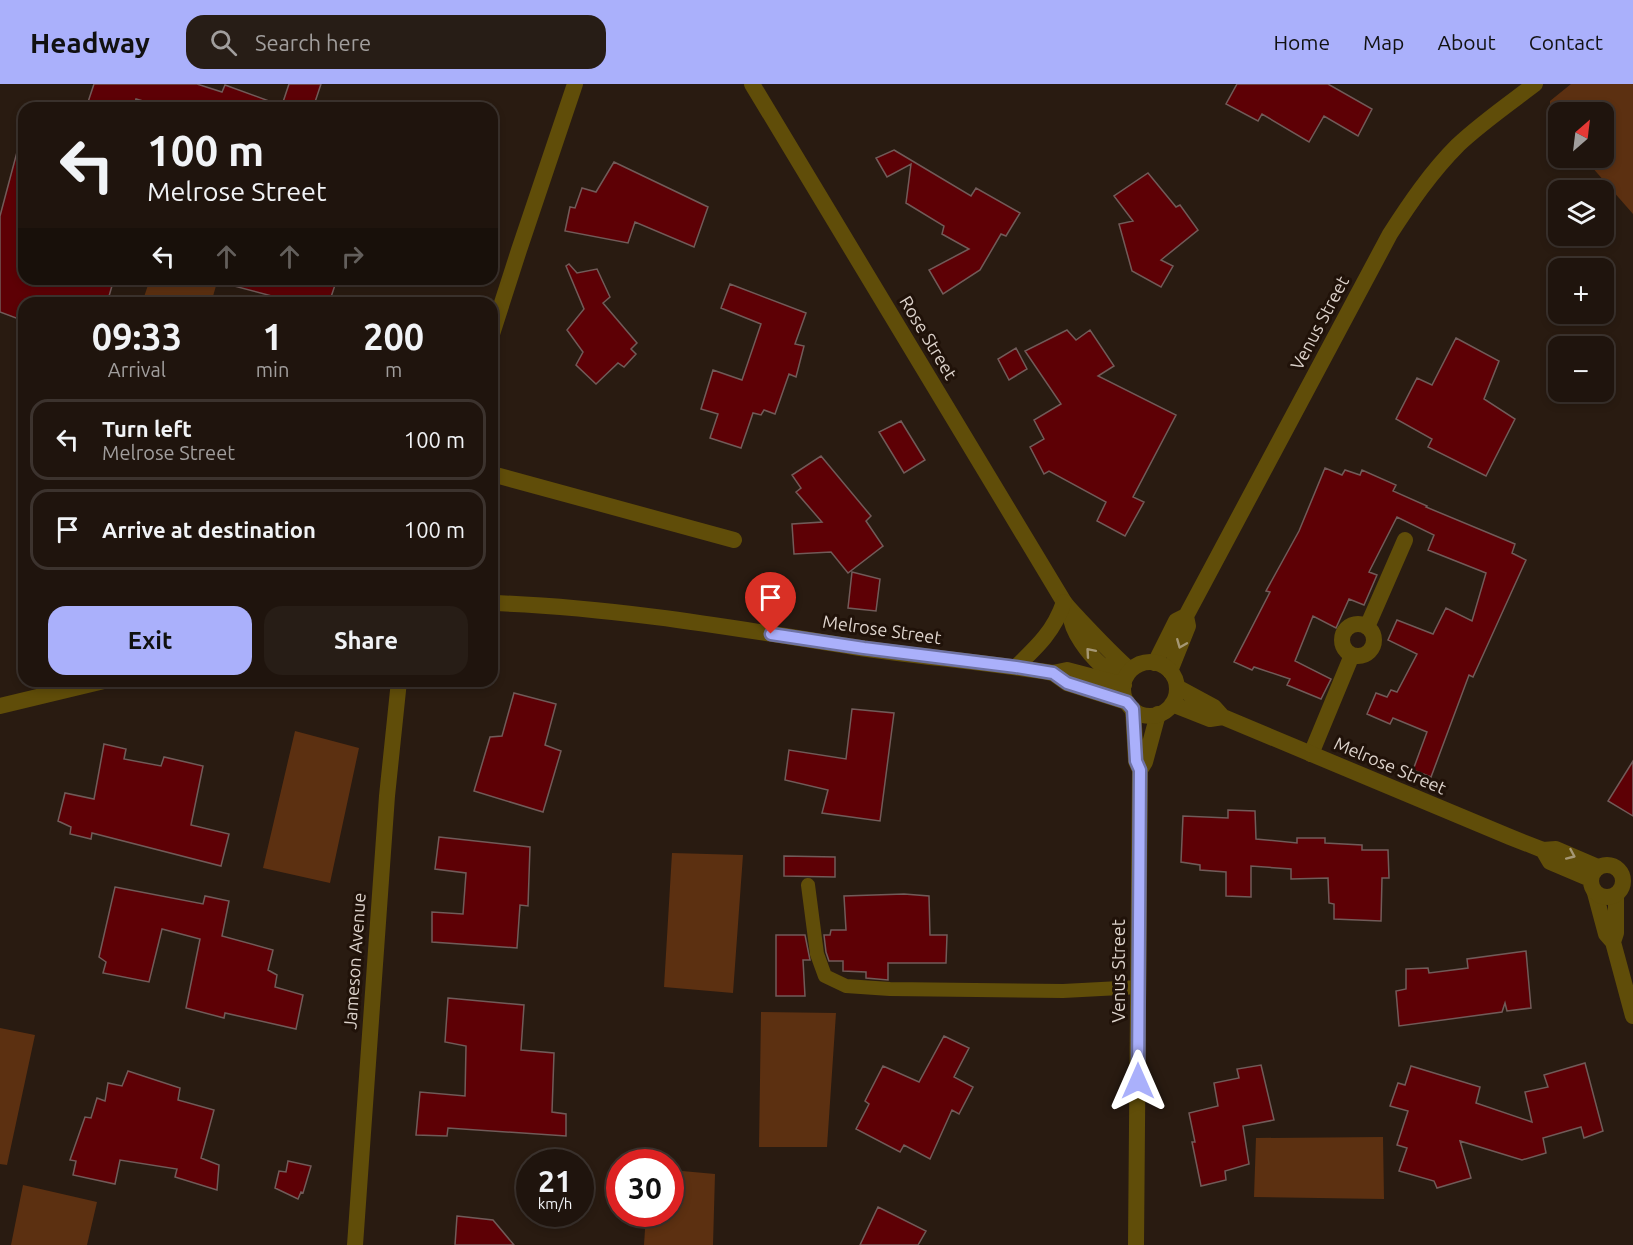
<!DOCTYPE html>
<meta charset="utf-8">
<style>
:root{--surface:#1f140d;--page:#271d16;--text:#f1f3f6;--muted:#a19e9d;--line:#3c332e;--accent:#aab0fb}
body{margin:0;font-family:Ubuntu,sans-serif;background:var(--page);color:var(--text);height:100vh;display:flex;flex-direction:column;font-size:22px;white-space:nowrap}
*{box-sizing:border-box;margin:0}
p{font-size:20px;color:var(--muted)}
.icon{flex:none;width:33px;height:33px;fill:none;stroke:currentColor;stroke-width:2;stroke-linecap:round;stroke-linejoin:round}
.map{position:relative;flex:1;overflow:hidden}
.panel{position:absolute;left:18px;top:213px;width:480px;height:390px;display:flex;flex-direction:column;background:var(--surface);border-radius:18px;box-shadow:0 3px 9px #0003,0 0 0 2px var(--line)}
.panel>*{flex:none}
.banner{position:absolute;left:18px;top:18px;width:480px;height:183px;border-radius:18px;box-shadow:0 3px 9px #0003,0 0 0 2px var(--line);background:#1f140d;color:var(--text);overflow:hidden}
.needle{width:39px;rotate:28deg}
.buttons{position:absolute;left:1548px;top:18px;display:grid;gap:12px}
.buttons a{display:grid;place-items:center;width:66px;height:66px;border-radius:12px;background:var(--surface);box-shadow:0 3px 9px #0003,0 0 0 2px var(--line);font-size:30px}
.speed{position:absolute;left:516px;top:1065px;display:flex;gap:12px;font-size:30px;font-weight:700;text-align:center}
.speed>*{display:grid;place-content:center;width:78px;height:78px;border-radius:50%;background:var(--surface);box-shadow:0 3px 9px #0003,0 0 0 2px var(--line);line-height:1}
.speed small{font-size:15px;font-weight:400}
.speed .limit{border:9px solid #d22;background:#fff;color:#111}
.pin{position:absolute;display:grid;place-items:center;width:51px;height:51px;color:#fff;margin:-62px -26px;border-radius:50% 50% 50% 0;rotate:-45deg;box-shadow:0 0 6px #0007}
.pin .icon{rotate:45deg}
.me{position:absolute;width:66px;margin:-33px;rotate:0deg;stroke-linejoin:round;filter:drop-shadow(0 0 4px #0008)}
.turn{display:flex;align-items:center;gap:21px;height:126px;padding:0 30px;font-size:27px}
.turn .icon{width:78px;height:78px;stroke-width:2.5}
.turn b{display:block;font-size:42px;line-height:51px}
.lanes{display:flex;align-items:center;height:57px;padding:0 30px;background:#0003;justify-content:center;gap:30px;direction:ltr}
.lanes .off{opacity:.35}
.eta{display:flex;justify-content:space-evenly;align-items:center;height:102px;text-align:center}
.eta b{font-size:36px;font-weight:700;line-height:42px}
.action{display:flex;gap:12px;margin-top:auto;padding:12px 30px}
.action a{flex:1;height:69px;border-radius:18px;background:var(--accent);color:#111;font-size:24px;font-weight:700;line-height:69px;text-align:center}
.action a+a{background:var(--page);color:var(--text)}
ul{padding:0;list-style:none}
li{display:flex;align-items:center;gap:18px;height:81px;margin:0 12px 9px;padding:0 18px;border:3px solid var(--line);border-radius:18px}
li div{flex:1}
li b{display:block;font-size:22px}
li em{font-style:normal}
header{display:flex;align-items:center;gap:36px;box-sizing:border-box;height:84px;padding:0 30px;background:var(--accent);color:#111}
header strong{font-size:28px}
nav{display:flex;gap:33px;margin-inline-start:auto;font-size:21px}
.search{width:420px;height:54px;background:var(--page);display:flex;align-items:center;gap:15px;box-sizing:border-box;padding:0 21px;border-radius:18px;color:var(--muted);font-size:22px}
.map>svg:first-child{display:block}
.green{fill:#5c3011}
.building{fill:#5d0005;stroke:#715b59;stroke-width:1.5}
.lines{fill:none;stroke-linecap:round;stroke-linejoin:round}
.service{stroke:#604d09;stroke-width:14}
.minor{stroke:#604d09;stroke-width:16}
.tertiary{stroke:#604d09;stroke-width:16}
.oneway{stroke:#a59774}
.route-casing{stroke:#6e72a3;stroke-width:15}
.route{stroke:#aab0fb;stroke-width:10}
.labels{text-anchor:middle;stroke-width:6;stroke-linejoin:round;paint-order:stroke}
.street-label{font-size:18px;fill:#ddd3cc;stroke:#201209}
</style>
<header>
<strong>Headway</strong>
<div class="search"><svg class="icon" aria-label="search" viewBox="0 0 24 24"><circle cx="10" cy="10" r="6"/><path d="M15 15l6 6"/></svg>Search here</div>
<nav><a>Home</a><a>Map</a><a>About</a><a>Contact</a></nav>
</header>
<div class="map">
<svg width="1633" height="1161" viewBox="0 0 1633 1161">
<rect width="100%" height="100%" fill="#291b11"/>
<path class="green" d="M 1571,0 L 1633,0 L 1633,130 L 1584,74 L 1604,74 L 1604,28 L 1558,28 L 1558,43 L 1550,34 L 1550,17 Z
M 150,195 L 218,195 L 211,219 L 142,219 Z
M 295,647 L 359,664 L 330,799 L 263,784 Z
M 672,769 L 743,771 L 733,909 L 664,903 Z
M 761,928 L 836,929 L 827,1063 L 759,1063 Z
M 0,944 L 35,951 L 7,1081 L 0,1080 Z
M 1383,1053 L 1384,1115 L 1254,1113 L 1256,1054 Z
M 671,1086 L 715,1090 L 713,1161 L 644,1161 L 646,1130 L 670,1130 Z
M 23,1101 L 97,1118 L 87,1161 L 11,1161 Z"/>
<path class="building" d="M 94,0 L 197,0 L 222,8 L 225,1 L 280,21 L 280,24 L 167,24 L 136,15 L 133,24 L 86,24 Z
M 289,0 L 321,0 L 313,24 L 281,24 Z
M 1237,0 L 1328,0 L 1372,25 L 1358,52 L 1324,32 L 1309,58 L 1262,30 L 1258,37 L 1226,20 Z
M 894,66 L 971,112 L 976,104 L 1020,129 L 1006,152 L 1001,150 L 980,186 L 943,210 L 929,186 L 969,165 L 942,150 L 944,142 L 906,119 L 911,80 L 887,93 L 876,74 Z
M 17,68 L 24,69 L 24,195 L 114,195 L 107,219 L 24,219 L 24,237 L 0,228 L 0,132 Z
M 614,78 L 708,123 L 694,163 L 635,138 L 628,159 L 565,147 L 570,123 L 575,124 L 582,104 L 596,108 Z
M 1148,89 L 1176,123 L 1180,121 L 1198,146 L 1161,176 L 1173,182 L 1161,203 L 1132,187 L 1119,140 L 1133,137 L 1114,112 Z
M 569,180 L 577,189 L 597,185 L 610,213 L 603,219 L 637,259 L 631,265 L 636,270 L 624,283 L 618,279 L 596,300 L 576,281 L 583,268 L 567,246 L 584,225 L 566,182 Z
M 235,195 L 337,195 L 329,219 L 298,219 L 234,202 Z
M 730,200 L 806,229 L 795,260 L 804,262 L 796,293 L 789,290 L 775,330 L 764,326 L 761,331 L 753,329 L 741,364 L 710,354 L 718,330 L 701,325 L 713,286 L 742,296 L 761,240 L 721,224 Z
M 1067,246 L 1076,256 L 1090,246 L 1114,282 L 1098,292 L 1176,331 L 1133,413 L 1144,418 L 1125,452 L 1097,437 L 1106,418 L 1049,387 L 1044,390 L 1030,363 L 1044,355 L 1034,336 L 1061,320 L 1025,267 Z
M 1456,254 L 1499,277 L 1484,315 L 1515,335 L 1486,392 L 1428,363 L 1432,355 L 1396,335 L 1417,294 L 1432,301 Z
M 1016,264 L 1027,285 L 1009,296 L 998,275 Z
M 901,337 L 925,376 L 904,389 L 879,348 Z
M 821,372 L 871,432 L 866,437 L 883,462 L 848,489 L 831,468 L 794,470 L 792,440 L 822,438 L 796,408 L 801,404 L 792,391 Z
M 1325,384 L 1342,391 L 1345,386 L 1360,391 L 1362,386 L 1396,401 L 1393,407 L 1427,422 L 1426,423 L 1515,460 L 1512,469 L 1526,476 L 1473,593 L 1469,591 L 1431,693 L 1413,686 L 1427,648 L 1393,634 L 1390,640 L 1367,630 L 1376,609 L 1387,613 L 1391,606 L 1397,608 L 1417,570 L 1388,556 L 1397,536 L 1433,550 L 1446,524 L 1472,537 L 1486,489 L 1428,466 L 1434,451 L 1397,433 L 1369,488 L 1377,491 L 1364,521 L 1349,515 L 1336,544 L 1313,532 L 1295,577 L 1331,595 L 1321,615 L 1287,601 L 1290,595 L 1254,583 L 1252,586 L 1234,578 L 1270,508 L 1266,507 L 1299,447 Z
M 852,488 L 880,495 L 876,527 L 848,524 Z
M 514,609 L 556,620 L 545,661 L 561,667 L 543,728 L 474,707 L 490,653 L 502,652 Z
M 852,625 L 894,629 L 880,737 L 822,729 L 828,706 L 785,696 L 789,666 L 846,675 Z
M 104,660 L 126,665 L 124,675 L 161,682 L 164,673 L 203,682 L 191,741 L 229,750 L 221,782 L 92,749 L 91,755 L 70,750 L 71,743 L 58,737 L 65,709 L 94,715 Z
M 1633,677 L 1633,732 L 1608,717 Z
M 1228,726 L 1255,727 L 1256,755 L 1297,759 L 1297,754 L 1325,754 L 1325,759 L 1362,761 L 1362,766 L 1388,766 L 1389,794 L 1382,794 L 1381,837 L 1334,835 L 1334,820 L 1329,819 L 1328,794 L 1291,795 L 1291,785 L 1251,782 L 1251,813 L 1226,812 L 1226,788 L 1200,786 L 1200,781 L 1181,778 L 1183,732 L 1228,734 Z
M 439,753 L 530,763 L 528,822 L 520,821 L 517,864 L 432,858 L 432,828 L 463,830 L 466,789 L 435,785 Z
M 784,772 L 835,773 L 835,793 L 784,792 Z
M 115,803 L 203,820 L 205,812 L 229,817 L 222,852 L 273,866 L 268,886 L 277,891 L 275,903 L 303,911 L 296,945 L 225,929 L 224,934 L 186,924 L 200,855 L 162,845 L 149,898 L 103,889 L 106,878 L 99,873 Z
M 904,810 L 929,812 L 930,851 L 947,851 L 946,879 L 888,879 L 888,896 L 866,894 L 866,888 L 843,887 L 843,877 L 829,877 L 826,868 L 824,851 L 830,851 L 831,846 L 846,846 L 844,812 Z
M 776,851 L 805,851 L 810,876 L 803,876 L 805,912 L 776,912 Z
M 1526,867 L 1531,924 L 1507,927 L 1505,919 L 1502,928 L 1399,942 L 1396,907 L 1406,905 L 1406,885 L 1428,884 L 1429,889 L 1468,884 L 1467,875 Z
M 448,914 L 524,921 L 521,966 L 554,969 L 552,1028 L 566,1030 L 566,1052 L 448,1044 L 447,1052 L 416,1051 L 420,1008 L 465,1012 L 466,962 L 445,958 Z
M 944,952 L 969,964 L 954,993 L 973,1003 L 959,1030 L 952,1026 L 930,1075 L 904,1061 L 900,1068 L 856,1045 L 869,1020 L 865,1017 L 883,982 L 919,998 Z
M 1585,979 L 1603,1047 L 1584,1054 L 1581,1043 L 1543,1054 L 1546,1069 L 1522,1076 L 1460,1057 L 1471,1094 L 1437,1104 L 1434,1097 L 1399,1087 L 1407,1064 L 1397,1061 L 1408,1027 L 1390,1022 L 1398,999 L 1405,1001 L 1411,982 L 1480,1003 L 1476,1019 L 1532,1038 L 1525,1008 L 1548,1003 L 1544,991 Z
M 1261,981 L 1274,1036 L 1243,1042 L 1249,1080 L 1225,1087 L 1226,1096 L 1201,1102 L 1192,1058 L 1195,1058 L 1189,1029 L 1218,1022 L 1214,999 L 1239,994 L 1237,985 Z
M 128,987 L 180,1004 L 178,1016 L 214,1026 L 201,1074 L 219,1081 L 217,1106 L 175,1093 L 177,1085 L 120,1076 L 115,1100 L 73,1091 L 76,1077 L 70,1076 L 85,1033 L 91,1034 L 97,1014 L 105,1017 L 108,999 L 122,1002 Z
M 288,1077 L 311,1082 L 303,1109 L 301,1108 L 298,1115 L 275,1104 L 279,1087 L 286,1088 Z
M 878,1123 L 926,1147 L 918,1161 L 860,1161 Z
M 457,1132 L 493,1136 L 514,1161 L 455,1161 Z"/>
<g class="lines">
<path class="service" d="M 808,801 L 817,870 L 825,892 L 846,902 L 890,905 L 1063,907 L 1139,903"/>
<path class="minor" d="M 752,0 L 1064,518 C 1069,525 1074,529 1080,536 C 1096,553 1112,570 1130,586
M 492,250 L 519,166 L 575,0
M 492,390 L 734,456
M 1071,532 C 1071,547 1089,570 1100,580 C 1108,586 1117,591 1124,596
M1342 556a16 16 0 1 1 32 0a16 16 0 1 1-32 0Z
M 1367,543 L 1405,456
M 1155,579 L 1176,537 L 1186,532 L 1390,150 C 1410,119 1431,88 1458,61 C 1480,40 1510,19 1535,0
M 1170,587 L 1188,542 L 1186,532
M 1133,625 L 1136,677 L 1140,686
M 1311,670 L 1352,571
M 1595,809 L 1606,850 L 1613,858 L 1633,932
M 1613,858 L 1616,849 L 1616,811
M 355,1161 L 387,712 L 399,597
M 1136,1161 L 1140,686 L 1145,678 L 1158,630"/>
<path class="tertiary" d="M 492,519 C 613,523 734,544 854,563 C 920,573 987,578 1053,589 L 1067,586 L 1124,601
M1123 605a27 27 0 1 1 54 0a27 27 0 1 1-54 0Z
M 1016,583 C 1038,562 1054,547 1064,518
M 1053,589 L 1067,599 L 1127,618
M 1177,603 L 1214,623 L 1223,633 L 1510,753 L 1543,766 L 1556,765 L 1598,783
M 1172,620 L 1210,635 L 1223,633
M 0,622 L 104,597
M 1543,766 L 1550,778 L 1590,795
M1591 797a16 16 0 1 1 32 0a16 16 0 1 1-32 0Z"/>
</g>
<defs><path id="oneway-chevron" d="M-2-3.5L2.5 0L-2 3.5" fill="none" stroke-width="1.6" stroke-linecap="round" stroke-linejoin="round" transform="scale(1.5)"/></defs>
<g class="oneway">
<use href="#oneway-chevron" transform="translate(1181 560) rotate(112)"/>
<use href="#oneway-chevron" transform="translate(1090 568) rotate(-131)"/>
<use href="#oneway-chevron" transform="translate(1571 771) rotate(24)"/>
</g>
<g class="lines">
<g class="route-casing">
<path id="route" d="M 771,550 L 864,564 L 1016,583 L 1053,589 L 1067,599 L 1127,618 L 1133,625 L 1136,677 L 1140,686 L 1138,997"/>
</g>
<use href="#route" class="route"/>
</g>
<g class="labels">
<g class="street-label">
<text transform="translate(1320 239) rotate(-62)" y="6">Venus Street</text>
<text transform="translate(928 254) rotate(59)" y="6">Rose Street</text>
<text transform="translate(882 546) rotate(8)" y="6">Melrose Street</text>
<text transform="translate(1390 682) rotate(23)" y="6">Melrose Street</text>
<text transform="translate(355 877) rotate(-86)" y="6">Jameson Avenue</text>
<text transform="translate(1119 887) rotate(-90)" y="6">Venus Street</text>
</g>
</g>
</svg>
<div class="buttons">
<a><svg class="needle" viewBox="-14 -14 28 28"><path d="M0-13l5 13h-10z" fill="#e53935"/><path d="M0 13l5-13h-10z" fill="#a19e9d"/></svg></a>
<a><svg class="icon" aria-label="layers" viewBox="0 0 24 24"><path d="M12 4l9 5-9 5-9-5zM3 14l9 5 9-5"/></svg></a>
<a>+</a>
<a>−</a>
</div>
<div class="speed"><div>21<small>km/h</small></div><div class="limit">30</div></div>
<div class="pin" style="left:771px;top:550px;background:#d93025"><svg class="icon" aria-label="arrive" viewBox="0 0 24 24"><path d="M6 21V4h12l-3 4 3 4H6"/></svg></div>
<svg class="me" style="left:1138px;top:997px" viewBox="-20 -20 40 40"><path d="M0-17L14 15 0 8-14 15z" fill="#aab0fb" stroke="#fff" stroke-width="4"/></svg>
<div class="banner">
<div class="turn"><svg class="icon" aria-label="left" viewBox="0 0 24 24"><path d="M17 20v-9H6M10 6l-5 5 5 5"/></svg><div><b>100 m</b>Melrose Street</div></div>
<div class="lanes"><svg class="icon" aria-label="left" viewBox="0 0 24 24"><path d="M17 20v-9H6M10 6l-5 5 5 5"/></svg><svg class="icon off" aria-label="ahead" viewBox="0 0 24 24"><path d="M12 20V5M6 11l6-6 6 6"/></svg><svg class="icon off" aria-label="ahead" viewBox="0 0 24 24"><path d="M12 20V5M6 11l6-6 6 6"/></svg><svg class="icon off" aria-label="right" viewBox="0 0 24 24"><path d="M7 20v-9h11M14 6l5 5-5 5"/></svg></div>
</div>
<section class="panel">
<div class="eta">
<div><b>09:33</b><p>Arrival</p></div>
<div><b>1</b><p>min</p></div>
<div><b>200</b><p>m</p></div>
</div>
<ul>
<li><svg class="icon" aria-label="left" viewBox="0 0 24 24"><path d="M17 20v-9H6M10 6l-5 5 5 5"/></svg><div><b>Turn left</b><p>Melrose Street</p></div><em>100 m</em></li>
<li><svg class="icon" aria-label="arrive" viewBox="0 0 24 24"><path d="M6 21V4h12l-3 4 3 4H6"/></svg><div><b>Arrive at destination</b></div><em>100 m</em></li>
</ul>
<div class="action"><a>Exit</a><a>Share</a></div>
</section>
</div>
